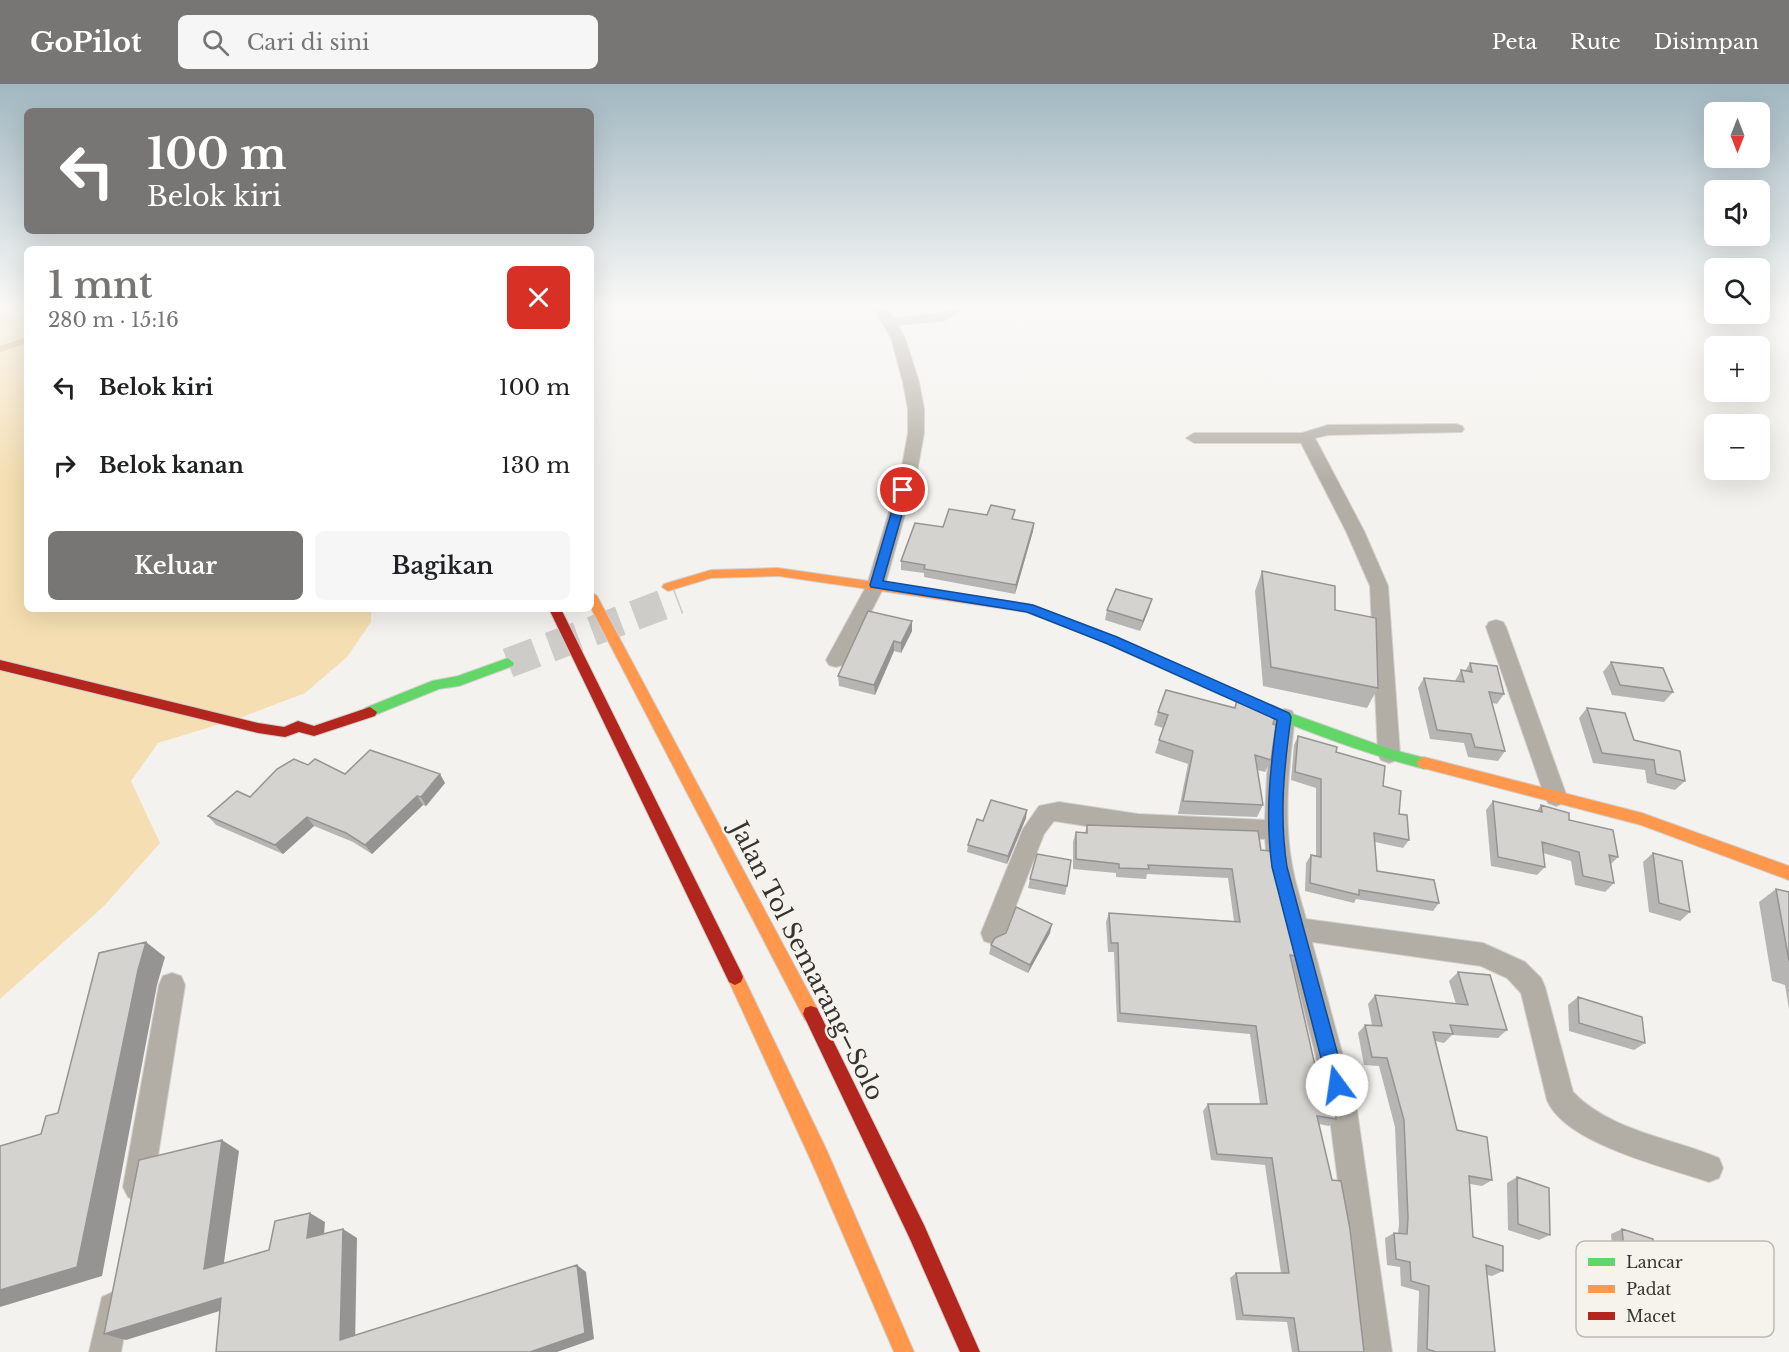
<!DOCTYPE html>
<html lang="id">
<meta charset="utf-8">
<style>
:root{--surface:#fff;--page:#f6f6f6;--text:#202124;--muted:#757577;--accent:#787674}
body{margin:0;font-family:"Libre Baskerville",serif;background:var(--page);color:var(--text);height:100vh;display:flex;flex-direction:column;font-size:22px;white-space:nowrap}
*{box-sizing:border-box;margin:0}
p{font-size:20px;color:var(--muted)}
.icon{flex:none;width:33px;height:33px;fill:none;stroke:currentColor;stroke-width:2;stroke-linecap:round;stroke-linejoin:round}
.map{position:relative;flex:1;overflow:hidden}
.sheet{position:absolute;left:24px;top:162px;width:570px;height:366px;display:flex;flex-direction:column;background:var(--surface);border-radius:9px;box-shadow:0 6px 24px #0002}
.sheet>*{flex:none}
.guide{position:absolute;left:24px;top:24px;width:570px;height:126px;border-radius:9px;box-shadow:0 6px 24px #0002;background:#787674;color:#fff;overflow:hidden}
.needle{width:39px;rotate:180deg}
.fabs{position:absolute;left:1704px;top:18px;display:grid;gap:12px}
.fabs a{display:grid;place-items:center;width:66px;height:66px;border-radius:9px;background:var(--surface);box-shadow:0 6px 24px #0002;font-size:30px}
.pin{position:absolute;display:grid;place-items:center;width:51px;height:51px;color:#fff;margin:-26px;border:3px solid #fff;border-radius:50%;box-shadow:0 2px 6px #0007}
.me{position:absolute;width:66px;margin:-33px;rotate:346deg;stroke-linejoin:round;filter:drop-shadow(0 0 4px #0008)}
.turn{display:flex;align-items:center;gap:21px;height:126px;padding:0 24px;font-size:27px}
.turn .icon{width:78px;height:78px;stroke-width:2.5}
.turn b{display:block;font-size:42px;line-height:51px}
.round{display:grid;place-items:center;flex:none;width:63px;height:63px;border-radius:9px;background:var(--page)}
.head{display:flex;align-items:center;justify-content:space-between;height:102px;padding:0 24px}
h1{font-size:36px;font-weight:600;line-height:45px;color:var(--accent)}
.primary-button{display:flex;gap:12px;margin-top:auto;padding:12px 24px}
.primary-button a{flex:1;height:69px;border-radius:9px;background:var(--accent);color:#fff;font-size:24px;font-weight:600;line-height:69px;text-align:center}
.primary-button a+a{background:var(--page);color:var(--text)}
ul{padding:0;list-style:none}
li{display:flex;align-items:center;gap:18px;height:78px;padding:0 24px}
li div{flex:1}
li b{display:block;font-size:22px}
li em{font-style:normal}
header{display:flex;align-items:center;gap:36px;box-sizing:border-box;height:84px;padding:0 30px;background:var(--accent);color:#fff}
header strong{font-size:28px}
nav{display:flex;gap:33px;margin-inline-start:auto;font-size:21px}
.search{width:420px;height:54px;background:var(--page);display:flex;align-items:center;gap:15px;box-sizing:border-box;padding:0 21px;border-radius:9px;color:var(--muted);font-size:22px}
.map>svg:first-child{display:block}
.green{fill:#f5dfb2}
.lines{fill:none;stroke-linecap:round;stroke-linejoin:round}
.stream{stroke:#d7bb83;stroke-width:6}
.secondary-tunnel{stroke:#ceccc8;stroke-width:30;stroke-dasharray:30 15;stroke-linecap:butt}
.street-casing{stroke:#d1d0cd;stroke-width:2}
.fast-casing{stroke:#d1d0cd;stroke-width:2}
.slow-casing{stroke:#d1d0cd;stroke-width:2}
.jam-casing{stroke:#d1d0cd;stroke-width:2}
.street{fill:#b3aea5;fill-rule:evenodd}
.fast{fill:#63d668;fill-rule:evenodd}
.slow{fill:#ff974d;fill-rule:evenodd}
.jam{fill:#b3261e;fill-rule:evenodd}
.wall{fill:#b7b5b3}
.shaded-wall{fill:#959492}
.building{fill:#d5d3d0;stroke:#959492;stroke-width:1.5}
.route{fill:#1a73e8;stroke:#114b97;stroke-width:1.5}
.labels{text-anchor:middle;stroke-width:5;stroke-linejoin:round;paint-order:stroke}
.near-street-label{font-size:24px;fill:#353432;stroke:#f6f3ec}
.key{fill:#f6f3ec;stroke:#bcbab4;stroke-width:1.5}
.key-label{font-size:16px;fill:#353432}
</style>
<header>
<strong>GoPilot</strong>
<div class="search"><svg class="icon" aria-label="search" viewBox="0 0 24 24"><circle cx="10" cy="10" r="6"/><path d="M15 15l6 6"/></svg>Cari di sini</div>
<nav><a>Peta</a><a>Rute</a><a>Disimpan</a></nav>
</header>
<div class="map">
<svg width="1789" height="1268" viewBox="0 0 1789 1268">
<rect width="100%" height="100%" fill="#f4f2ee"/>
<path class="green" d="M 0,221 L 27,221 L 27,525 L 371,525 L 371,538 L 347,573 L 305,609 L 240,634 L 158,659 L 131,697 L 160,759 L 104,822 L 0,915 Z"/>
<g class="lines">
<path class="stream" d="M 0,265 L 27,256"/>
<path class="secondary-tunnel" d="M 508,579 L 678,515"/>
<g class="street-casing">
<path id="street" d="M 872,221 L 886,221 L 893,234 L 941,229 L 956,222 L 963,226 L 944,237 L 898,241 L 905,254 L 919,298 L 924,325 L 924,349 L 917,388 L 885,501 L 843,581 L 836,583 L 829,581 L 826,576 L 867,501 L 901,388 L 908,349 L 908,325 L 903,298 L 891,254 Z
M 1456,340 L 1462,342 L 1464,345 L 1462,348 L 1328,351 L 1315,354 L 1364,447 L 1388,502 L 1400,670 L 1397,676 L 1389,679 L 1381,676 L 1378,670 L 1370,502 L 1346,447 L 1301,359 L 1194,359 L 1186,354 L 1194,349 L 1302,349 L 1328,341 Z
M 1496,536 L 1503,538 L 1506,543 L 1567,713 L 1564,719 L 1556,722 L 1548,719 L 1545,713 L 1486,543 L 1489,538 Z
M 1285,625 L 1292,627 L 1295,633 C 1289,682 1283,732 1292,781 C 1295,799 1301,817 1306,835 L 1483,859 L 1525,878 L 1541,894 L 1545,903 L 1573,1008 C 1610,1047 1672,1054 1719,1074 L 1723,1084 L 1719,1094 L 1709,1098 C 1666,1083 1565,1060 1547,1016 L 1521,909 L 1507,894 L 1481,882 L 1312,858 L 1356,1020 L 1392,1268 L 1360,1268 L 1328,1020 L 1268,783 L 1265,755 L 1138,750 L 1054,737 L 1044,750 L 1002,857 L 993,860 L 984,857 L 981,849 L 1023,745 L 1039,722 L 1059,718 L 1138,730 L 1265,736 L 1267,690 L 1275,633 L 1278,627 Z
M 172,889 L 181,892 L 185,901 L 153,1103 L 148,1113 L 138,1118 L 128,1113 L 123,1103 L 159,901 L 163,892 Z
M 113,1208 L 124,1213 L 129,1224 L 121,1268 L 89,1268 L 102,1213 Z"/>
</g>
<g class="fast-casing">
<path id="fast" d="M 1096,546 L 1290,629 L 1390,665 L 1429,675 L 1431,679 L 1429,683 L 1424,685 C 1308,655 1200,601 1092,553 L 1090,550 Z
M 508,574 L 514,579 L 513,582 L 459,602 L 439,605 L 370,633 L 363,628 L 365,624 L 432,597 L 458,592 Z"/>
</g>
<g class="slow-casing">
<path id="slow" d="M 778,484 L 1028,520 L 1100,547 L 1102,550 L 1096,554 L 1026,528 L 778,492 L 711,494 L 668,507 L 662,503 L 664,500 L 711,486 Z
M 591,508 L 597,512 L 817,924 L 819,930 L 817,936 L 811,938 L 805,936 L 591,524 Z
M 1424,673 L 1642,729 L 1789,782 L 1789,796 L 1641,741 L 1419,683 L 1417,679 L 1419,675 Z
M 735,885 L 741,888 L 827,1067 L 914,1268 L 894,1268 L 813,1081 L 727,893 L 729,888 Z"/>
</g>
<g class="jam-casing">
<path id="jam" d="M 549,525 L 561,525 L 741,888 L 743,893 L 741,898 L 735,901 L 729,898 Z
M 0,576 L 258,639 L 284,643 L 298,637 L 314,642 L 370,623 L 377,628 L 375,632 L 314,652 L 299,648 L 285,653 L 258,649 L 0,586 Z
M 811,922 L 817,924 L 924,1141 L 980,1268 L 960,1268 L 910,1155 L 803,930 L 805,924 Z"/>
</g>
<use href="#street" class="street"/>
<use href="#fast" class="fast"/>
<use href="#slow" class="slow"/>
<use href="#jam" class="jam"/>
</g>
<path class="wall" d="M 1013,435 L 1034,439 L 1033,447 L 1015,510 L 924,493 L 924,489 L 901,486 L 901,477 L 943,443 Z
M 1262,487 L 1335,526 L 1378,604 L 1367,624 L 1263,602 L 1255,507 Z
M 1149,525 L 1140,547 L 1105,536 L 1107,526 Z
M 912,547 L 901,569 L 894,567 L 875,611 L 839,602 L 838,592 Z
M 1611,578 L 1673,608 L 1664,618 L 1612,611 L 1603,588 Z
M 1470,579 L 1504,610 L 1497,620 L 1492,619 L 1505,667 L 1498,677 L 1468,673 L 1464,659 L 1430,655 L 1418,604 L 1424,594 L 1455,597 L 1461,586 L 1465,587 Z
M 1237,616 L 1268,631 L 1273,640 L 1271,676 L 1265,688 L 1257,686 L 1263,721 L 1257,733 L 1178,730 L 1188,680 L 1155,669 L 1163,644 L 1154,641 L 1158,628 L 1234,624 Z
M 1587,624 L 1634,656 L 1685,697 L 1675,706 L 1647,699 L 1645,686 L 1593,679 L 1579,634 Z
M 1298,652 L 1336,668 L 1383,702 L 1399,730 L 1409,756 L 1403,764 L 1375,758 L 1377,787 L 1439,819 L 1433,827 L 1356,815 L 1354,819 L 1305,807 L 1306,779 L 1311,771 L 1316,772 L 1316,704 L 1291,696 L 1294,661 Z
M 308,681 L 345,690 L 445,699 L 426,722 L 423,721 L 372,770 L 353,758 L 314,742 L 283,770 L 216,741 L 208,732 L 250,713 Z
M 1493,717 L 1537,727 L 1541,721 L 1569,736 L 1618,773 L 1611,780 L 1614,799 L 1605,808 L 1575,801 L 1571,777 L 1543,769 L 1545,783 L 1537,791 L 1491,782 L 1486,726 Z
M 1026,734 L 1007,780 L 967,768 L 968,761 L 983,737 Z
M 1087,741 L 1261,766 L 1296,872 L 1292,878 L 1317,990 L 1336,1035 L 1329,1042 L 1319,1040 L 1364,1268 L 1292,1268 L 1287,1238 L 1236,1236 L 1230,1194 L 1236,1189 L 1281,1189 L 1265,1081 L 1211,1076 L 1203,1027 L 1208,1020 L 1260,1020 L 1250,950 L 1117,938 L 1114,868 L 1108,868 L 1106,838 L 1109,829 L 1234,837 L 1228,794 L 1147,790 L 1146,795 L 1116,793 L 1116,789 L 1073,785 L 1073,758 L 1076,748 L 1085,749 Z
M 1653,769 L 1690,828 L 1680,837 L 1649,828 L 1643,778 Z
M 1030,795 L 1067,802 L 1065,811 L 1028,804 Z
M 1776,805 L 1789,808 L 1789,925 L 1785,901 L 1772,897 L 1759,818 Z
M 1050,849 L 1028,889 L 989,870 L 991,861 Z
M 1458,888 L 1507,946 L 1498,954 L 1452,951 L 1444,959 L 1435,957 L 1457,1046 L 1492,1096 L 1482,1102 L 1470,1100 L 1473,1153 L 1503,1187 L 1492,1192 L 1487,1191 L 1495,1268 L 1417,1268 L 1419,1207 L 1401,1202 L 1400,1183 L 1387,1181 L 1385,1154 L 1394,1149 L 1398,1149 L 1399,1140 L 1395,1043 L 1379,982 L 1364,981 L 1358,949 L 1365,941 L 1372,941 L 1368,920 L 1375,911 L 1456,920 L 1449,897 Z
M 1578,913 L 1645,959 L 1634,966 L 1569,947 L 1568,921 Z
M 1517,1093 L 1550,1151 L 1539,1156 L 1508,1146 L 1507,1099 Z
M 1622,1145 L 1653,1160 L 1718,1234 L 1705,1238 L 1661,1220 L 1663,1240 L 1651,1244 L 1609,1229 L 1606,1188 L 1614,1184 L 1611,1150 Z"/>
<path class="shaded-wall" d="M 1034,439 L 1033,447 L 1015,510 L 1016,501 Z
M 1152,515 L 1149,525 L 1140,547 L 1143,537 Z
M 912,537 L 912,547 L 901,569 L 901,559 Z
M 894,557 L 894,567 L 875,611 L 874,601 Z
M 440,690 L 445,699 L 426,722 L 421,713 Z
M 417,712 L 423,721 L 372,770 L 365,761 Z
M 1027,726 L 1026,734 L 1007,780 L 1008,772 Z
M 307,733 L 314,742 L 283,770 L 275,761 Z
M 1052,840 L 1050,849 L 1028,889 L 1030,881 Z
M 146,858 L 165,873 L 157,901 L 102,1192 L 0,1223 L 0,1206 Z
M 222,1056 L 239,1067 L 222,1193 L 204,1185 Z
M 310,1129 L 325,1138 L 323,1163 L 307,1154 Z
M 343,1145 L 357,1154 L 355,1262 L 340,1256 Z
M 577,1181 L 586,1188 L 594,1255 L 557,1268 L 530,1268 Z
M 221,1214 L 239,1221 L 126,1256 L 104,1250 Z"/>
<path class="building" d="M 991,421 L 1015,426 L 1012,435 L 1034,439 L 1016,501 L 924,485 L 925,481 L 901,477 L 915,439 L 943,443 L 949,425 L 987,431 Z
M 1262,487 L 1335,502 L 1335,526 L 1376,534 L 1378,604 L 1271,583 Z
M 1116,505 L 1152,515 L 1143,537 L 1107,526 Z
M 868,527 L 912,537 L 901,559 L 894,557 L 874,601 L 838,592 Z
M 1611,578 L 1663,584 L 1673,608 L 1620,601 Z
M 1470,579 L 1497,582 L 1504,610 L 1489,608 L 1505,667 L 1475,663 L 1471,650 L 1437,646 L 1424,594 L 1464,598 L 1461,586 L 1472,588 Z
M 1166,606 L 1235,624 L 1237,616 L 1269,626 L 1268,631 L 1275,633 L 1273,640 L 1276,641 L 1271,676 L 1255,671 L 1263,721 L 1183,717 L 1193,667 L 1159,656 L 1168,631 L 1158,628 Z
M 1587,624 L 1625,629 L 1634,656 L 1680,667 L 1685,697 L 1656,690 L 1654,676 L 1602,669 Z
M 1298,652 L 1337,663 L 1336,668 L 1385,682 L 1383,702 L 1401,707 L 1399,730 L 1407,731 L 1409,756 L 1374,749 L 1377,787 L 1434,796 L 1439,819 L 1359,806 L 1359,811 L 1310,799 L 1311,771 L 1321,773 L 1321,695 L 1295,688 Z
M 370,666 L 440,690 L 421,713 L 417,712 L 365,761 L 346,749 L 307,733 L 275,761 L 208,732 L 237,707 L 250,713 L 277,685 L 294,675 L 308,681 L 315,675 L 345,690 Z
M 991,716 L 1027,726 L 1008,772 L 968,761 L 977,735 L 983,737 Z
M 1493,717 L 1542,728 L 1541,721 L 1569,729 L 1569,736 L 1613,746 L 1618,773 L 1609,771 L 1614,799 L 1583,792 L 1579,768 L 1542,758 L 1545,783 L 1498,773 Z
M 1087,741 L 1258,747 L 1261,766 L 1270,767 L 1296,872 L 1290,871 L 1317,990 L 1327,991 L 1333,1013 L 1336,1035 L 1317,1032 L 1332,1096 L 1341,1097 L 1350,1145 L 1364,1268 L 1299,1268 L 1294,1234 L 1243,1231 L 1236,1189 L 1289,1189 L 1272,1074 L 1217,1070 L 1208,1020 L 1267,1020 L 1256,942 L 1120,929 L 1118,859 L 1111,859 L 1109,829 L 1240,838 L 1232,785 L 1148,781 L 1149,785 L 1119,784 L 1119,780 L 1076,775 L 1076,748 L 1087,749 Z
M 1653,769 L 1682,777 L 1690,828 L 1659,819 Z
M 1037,770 L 1071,776 L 1067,802 L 1030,795 Z
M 1776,805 L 1789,808 L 1789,877 Z
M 1016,823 L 1052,840 L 1030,881 L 991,861 L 995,854 L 1006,849 Z
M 146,858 L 138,886 L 77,1183 L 0,1206 L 0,1062 L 41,1050 L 46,1032 L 58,1029 L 99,869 Z
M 1458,888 L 1490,891 L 1507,946 L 1450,941 L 1453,950 L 1433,948 L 1457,1046 L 1487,1053 L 1492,1096 L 1469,1092 L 1473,1153 L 1503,1162 L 1503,1187 L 1486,1181 L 1495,1268 L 1436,1268 L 1427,1265 L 1429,1202 L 1411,1197 L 1410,1178 L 1396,1175 L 1394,1149 L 1407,1150 L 1408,1134 L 1404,1036 L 1387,974 L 1372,973 L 1365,941 L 1382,942 L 1375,911 L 1468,921 Z
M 1578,913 L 1642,933 L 1645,959 L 1579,939 Z
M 222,1056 L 204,1185 L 269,1166 L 275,1137 L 310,1129 L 307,1154 L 343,1145 L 340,1256 L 577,1181 L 585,1249 L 530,1268 L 216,1268 L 221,1214 L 104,1250 L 139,1076 Z
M 1517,1093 L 1549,1104 L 1550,1151 L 1518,1140 Z
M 1622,1145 L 1653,1155 L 1653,1160 L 1713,1183 L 1718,1234 L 1659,1210 L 1663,1240 L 1620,1226 L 1616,1183 L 1626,1187 Z"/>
<linearGradient id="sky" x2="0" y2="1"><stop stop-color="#a1b7c0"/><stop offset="0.56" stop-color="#faf9f7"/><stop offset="1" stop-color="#faf9f7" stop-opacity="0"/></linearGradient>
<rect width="1789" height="398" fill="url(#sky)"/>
<path class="route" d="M 903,403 L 909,406 L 883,497 L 1033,521 L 1117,553 L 1289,629 L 1291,633 C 1284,684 1279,731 1287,783 L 1346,1001 L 1343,1007 L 1337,1010 L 1330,1007 L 1328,1001 L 1272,783 C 1265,732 1270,686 1277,636 L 1108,560 L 1027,528 L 871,503 L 870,501 L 898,406 Z"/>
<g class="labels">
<g class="near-street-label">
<text transform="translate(807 877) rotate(63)" y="8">Jalan Tol Semarang–Solo</text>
</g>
</g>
<rect x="1576" y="1157" width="198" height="96" rx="9" class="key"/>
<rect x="1588" y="1174" width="27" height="8" fill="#63d668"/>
<rect x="1588" y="1201" width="27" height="8" fill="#ff974d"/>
<rect x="1588" y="1228" width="27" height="8" fill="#b3261e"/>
<g class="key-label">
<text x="1626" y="1184">Lancar</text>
<text x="1626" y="1211">Padat</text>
<text x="1626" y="1238">Macet</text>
</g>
</svg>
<div class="fabs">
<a><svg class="needle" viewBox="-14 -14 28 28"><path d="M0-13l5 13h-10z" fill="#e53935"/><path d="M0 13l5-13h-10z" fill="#757577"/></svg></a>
<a><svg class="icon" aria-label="sound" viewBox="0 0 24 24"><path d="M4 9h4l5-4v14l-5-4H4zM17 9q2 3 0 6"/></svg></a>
<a><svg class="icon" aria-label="search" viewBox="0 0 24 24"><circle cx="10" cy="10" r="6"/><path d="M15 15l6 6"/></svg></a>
<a>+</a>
<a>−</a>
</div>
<div class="pin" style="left:903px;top:406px;background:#d93025"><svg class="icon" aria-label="arrive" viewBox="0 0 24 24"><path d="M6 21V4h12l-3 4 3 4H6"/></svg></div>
<svg class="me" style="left:1337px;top:1001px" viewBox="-20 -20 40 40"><circle r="19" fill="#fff"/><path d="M0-13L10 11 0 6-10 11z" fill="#1a73e8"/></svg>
<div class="guide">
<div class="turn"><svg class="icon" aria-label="left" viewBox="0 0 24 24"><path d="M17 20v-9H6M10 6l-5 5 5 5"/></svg><div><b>100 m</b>Belok kiri</div></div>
</div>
<section class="sheet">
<div class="head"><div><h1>1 mnt</h1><p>280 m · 15:16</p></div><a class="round" style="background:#d93025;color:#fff"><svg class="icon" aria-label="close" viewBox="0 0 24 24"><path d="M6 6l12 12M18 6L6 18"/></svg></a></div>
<ul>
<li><svg class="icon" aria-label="left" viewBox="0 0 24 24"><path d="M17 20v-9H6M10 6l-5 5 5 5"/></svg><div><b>Belok kiri</b></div><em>100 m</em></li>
<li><svg class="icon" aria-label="right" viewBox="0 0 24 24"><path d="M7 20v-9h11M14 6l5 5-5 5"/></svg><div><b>Belok kanan</b></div><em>130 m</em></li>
</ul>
<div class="primary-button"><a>Keluar</a><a>Bagikan</a></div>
</section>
</div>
